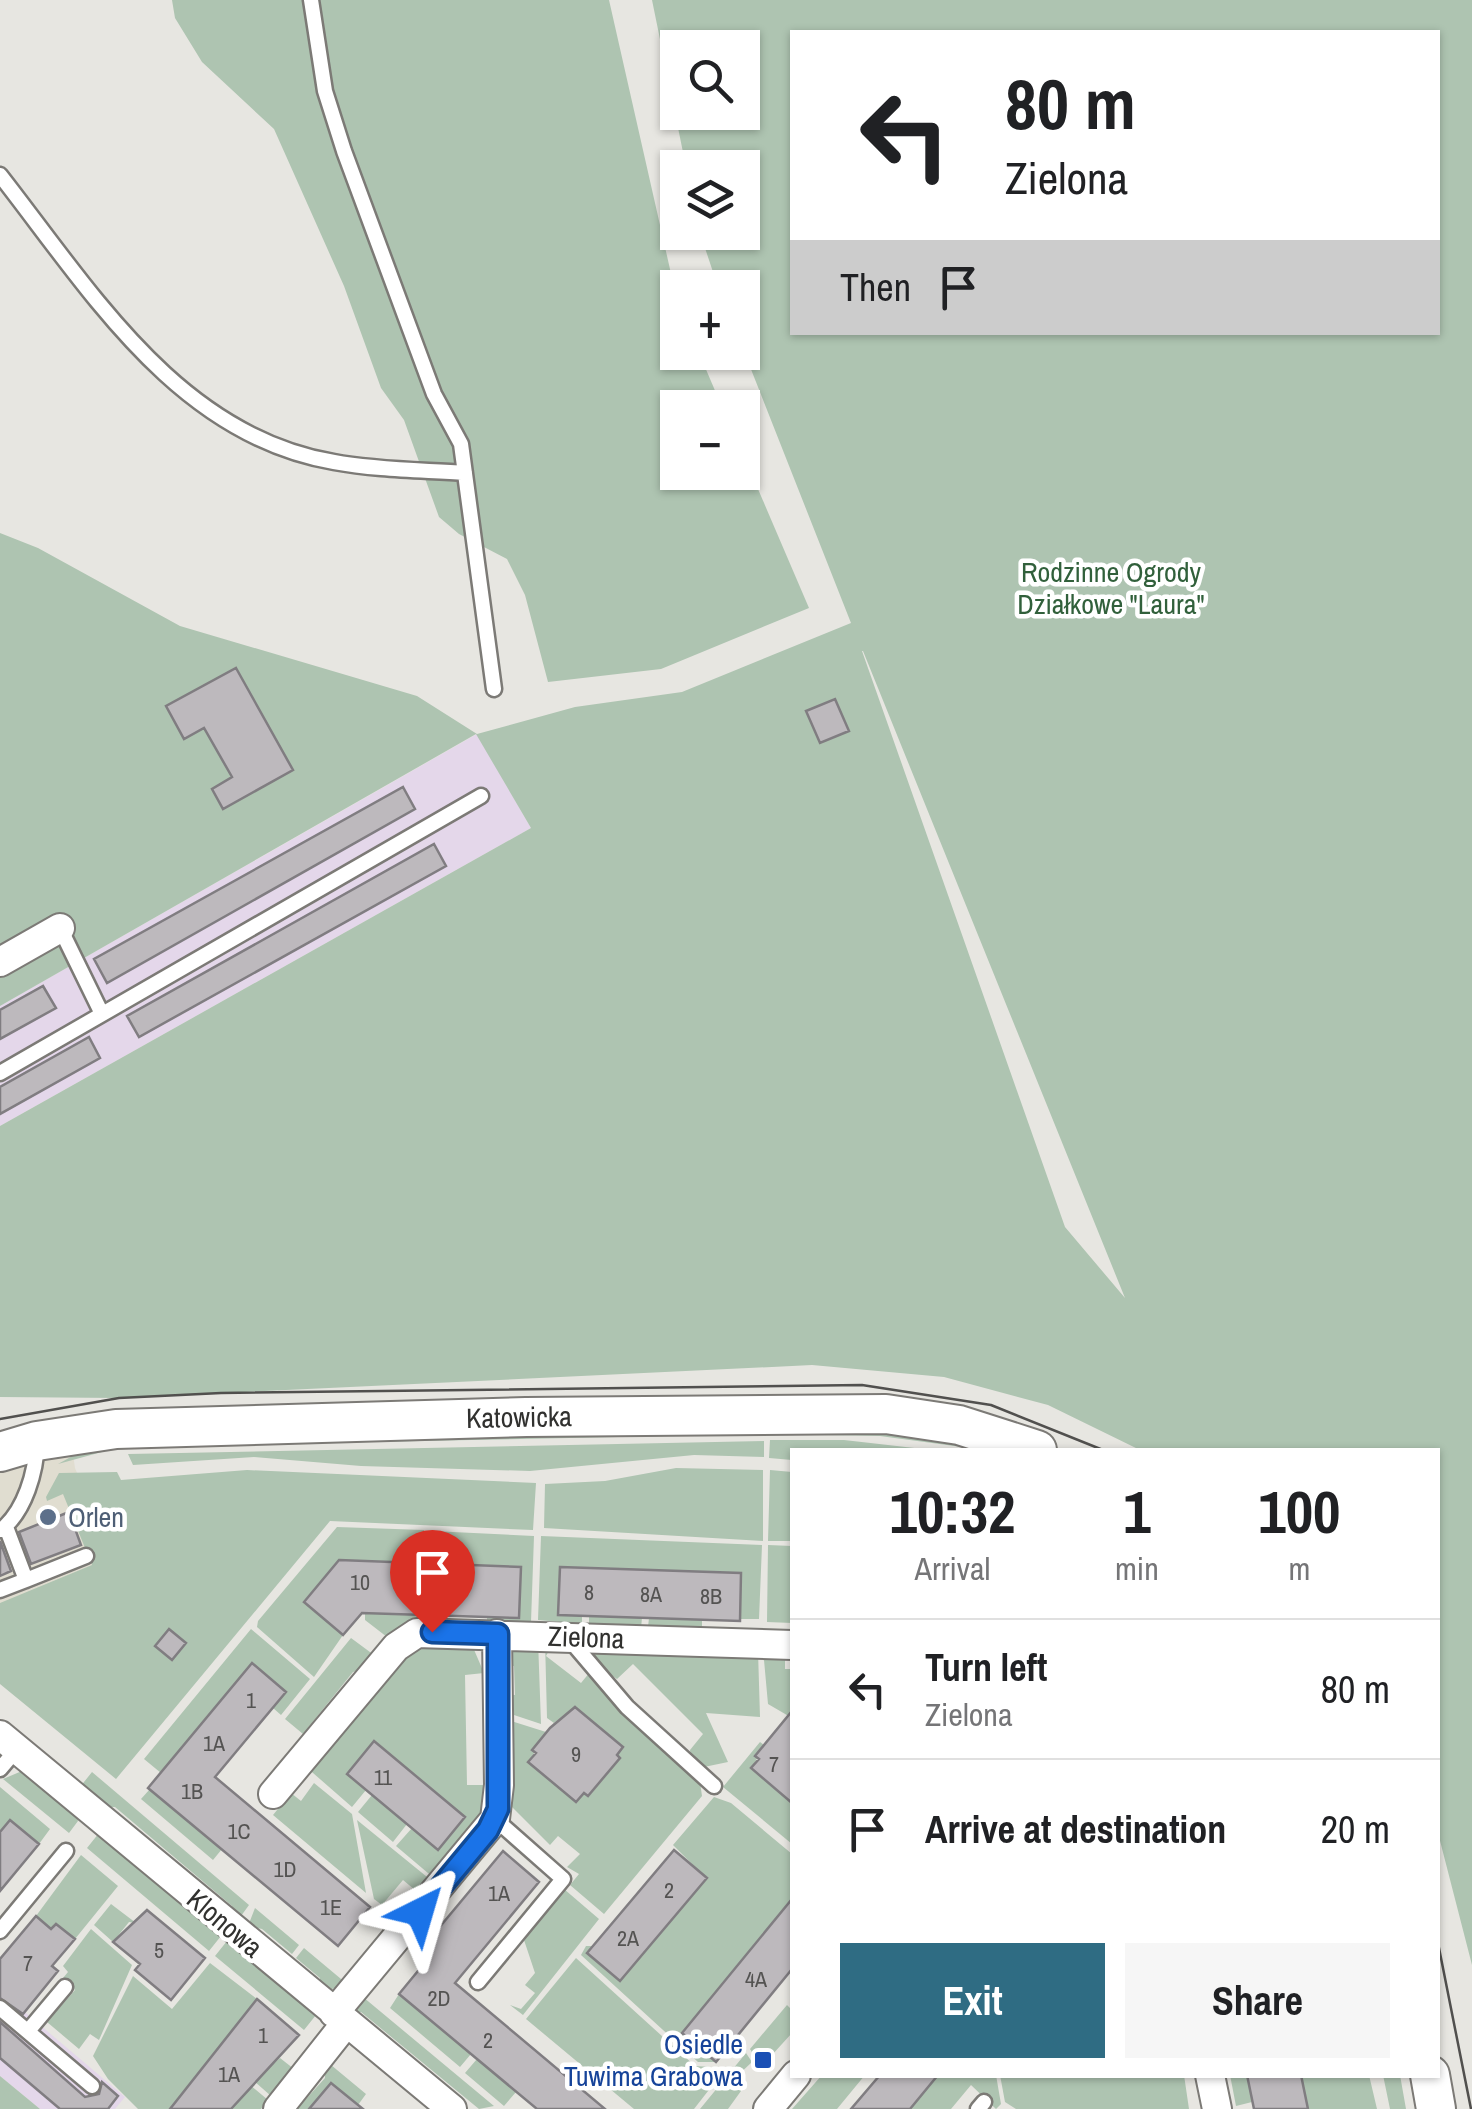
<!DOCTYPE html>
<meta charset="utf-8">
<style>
:root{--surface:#fff;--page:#f6f6f6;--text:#202124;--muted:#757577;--line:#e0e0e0;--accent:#2f6c83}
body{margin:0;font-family:"Archivo Narrow",sans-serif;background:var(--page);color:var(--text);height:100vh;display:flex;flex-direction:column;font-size:38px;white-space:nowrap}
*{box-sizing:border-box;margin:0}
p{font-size:32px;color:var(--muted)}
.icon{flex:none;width:55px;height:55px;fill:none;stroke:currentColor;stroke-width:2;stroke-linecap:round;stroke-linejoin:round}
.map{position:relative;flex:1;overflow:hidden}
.side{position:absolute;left:790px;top:1448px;width:650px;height:630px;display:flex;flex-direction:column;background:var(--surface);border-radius:0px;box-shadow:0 2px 8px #0004}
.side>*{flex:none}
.banner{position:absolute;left:790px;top:30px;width:650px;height:305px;border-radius:0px;box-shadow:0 2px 8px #0004;background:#fff;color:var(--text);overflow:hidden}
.fabs{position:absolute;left:660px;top:30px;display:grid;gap:20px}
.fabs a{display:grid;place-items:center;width:100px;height:100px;border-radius:0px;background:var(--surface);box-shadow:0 2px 8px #0004;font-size:50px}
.pin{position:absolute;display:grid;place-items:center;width:85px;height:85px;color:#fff;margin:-102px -42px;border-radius:50% 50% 50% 0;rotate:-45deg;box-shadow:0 0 10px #0007}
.pin .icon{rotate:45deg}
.me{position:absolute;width:110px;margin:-55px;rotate:40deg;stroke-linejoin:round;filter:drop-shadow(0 0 8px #0008)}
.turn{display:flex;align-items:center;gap:35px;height:210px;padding:0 50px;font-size:45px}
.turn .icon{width:130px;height:130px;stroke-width:2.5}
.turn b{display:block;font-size:70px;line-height:85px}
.then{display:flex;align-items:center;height:95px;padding:0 50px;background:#0003;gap:20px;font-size:38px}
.eta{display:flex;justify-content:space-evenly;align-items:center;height:170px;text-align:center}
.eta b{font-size:60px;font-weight:700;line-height:70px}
.button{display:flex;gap:20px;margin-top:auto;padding:20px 50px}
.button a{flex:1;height:115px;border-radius:0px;background:var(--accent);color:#fff;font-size:40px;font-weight:700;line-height:115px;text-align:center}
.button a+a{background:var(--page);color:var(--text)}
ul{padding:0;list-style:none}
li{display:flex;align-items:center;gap:30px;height:140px;padding:0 50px;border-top:2px solid var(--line)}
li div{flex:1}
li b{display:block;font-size:38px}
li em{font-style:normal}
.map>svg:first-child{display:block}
.built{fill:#e0ddd0}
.industrial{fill:#e4d7ea}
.green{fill:#aec4b1;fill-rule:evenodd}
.building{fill:#bdb9bd;stroke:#807d81;stroke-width:2.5}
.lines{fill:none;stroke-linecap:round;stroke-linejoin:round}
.lane-casing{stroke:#7c7a76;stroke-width:19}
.street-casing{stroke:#7c7a76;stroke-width:32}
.secondary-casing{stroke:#7c7a76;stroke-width:42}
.lane{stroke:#fff;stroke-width:14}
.street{stroke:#fff;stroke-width:28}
.secondary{stroke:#fff;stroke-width:38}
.tram{stroke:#51504e;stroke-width:2.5}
.route-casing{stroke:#114b97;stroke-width:25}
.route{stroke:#1a73e8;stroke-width:18}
.service-dot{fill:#5c6f8a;stroke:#fff;stroke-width:4}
.transit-dot{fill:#1a4fb4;stroke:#fff;stroke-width:4}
.labels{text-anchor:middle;stroke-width:9;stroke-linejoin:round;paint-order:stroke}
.number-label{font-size:22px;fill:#545352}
.park-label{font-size:28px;fill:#31603b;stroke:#fff}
.street-label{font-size:28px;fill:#31312f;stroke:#fff}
.service-label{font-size:28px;fill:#4e5e75;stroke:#fff;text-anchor:start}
.transit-label{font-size:28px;fill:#164399;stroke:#fff;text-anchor:end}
</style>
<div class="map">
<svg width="1472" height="2109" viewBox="0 0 1472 2109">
<rect width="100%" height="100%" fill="#e7e6e1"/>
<path class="built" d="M 73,1454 L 75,1468 L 116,1567 L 0,1612 L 0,1465 Z"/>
<path class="industrial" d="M 477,734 L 531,828 L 0,1126 L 0,1006 Z
M 0,1991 L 125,2097 L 115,2109 L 40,2109 L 0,2076 Z"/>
<path class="green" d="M 172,0 L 609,0 L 677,300 L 678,352 L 699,353 L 722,407 L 678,408 L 678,472 L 742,472 L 743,454 L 809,608 L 661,669 L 548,682 L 525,595 L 507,559 L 459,534 L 439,517 L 404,420 L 381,388 L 344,286 L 274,129 L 202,62 L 175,18 Z
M 652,0 L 1472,0 L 1472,1965 L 1438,1833 L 1438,1450 L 1140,1450 L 1048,1405 L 944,1377 L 812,1365 L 119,1398 L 0,1397 L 0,1126 L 531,828 L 476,734 L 0,1006 L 0,533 L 38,548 L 180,626 L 417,696 L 477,734 L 575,707 L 682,692 L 851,623 L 743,349 L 742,288 L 718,287 L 700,233 L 742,232 L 742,168 L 686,167 ZM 792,32 L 1438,32 L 1438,332 L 792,332 ZM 678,48 L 742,48 L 742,112 L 678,112 ZM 862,651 L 863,651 L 1125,1298 L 1065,1227 Z
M 876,1430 L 984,1450 L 880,1436 L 768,1434 L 120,1447 L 58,1464 L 89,1447 L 128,1441 Z
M 770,1440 L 844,1440 L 932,1450 L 792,1450 L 792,1460 L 769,1458 Z
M 764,1441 L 764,1457 L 694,1455 L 530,1471 L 361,1466 L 254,1457 L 133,1465 L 128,1454 Z
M 676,1468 L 763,1470 L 763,1541 L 544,1528 L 545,1484 L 605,1481 Z
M 247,1470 L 536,1483 L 533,1530 L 330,1521 L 116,1779 L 0,1684 L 0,1603 L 92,1565 L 63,1494 L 47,1501 L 46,1497 L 59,1473 L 117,1472 L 121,1480 Z
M 770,1470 L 792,1472 L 792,1541 L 768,1541 Z
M 337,1527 L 424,1530 L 423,1563 L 339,1560 L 304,1601 L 343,1635 L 314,1677 L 257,1627 L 258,1621 Z
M 432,1531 L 534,1536 L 531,1622 L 487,1621 L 487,1617 L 519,1618 L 520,1567 L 431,1563 Z
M 541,1536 L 762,1545 L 759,1619 L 740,1619 L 740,1573 L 561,1567 L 558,1614 L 582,1616 L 582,1624 L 538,1620 Z
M 768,1545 L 792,1546 L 792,1623 L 767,1622 Z
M 365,1613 L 422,1615 L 422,1619 L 407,1622 L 387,1637 L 365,1620 Z
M 589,1616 L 642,1618 L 641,1628 L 589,1624 Z
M 649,1618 L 702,1620 L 702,1630 L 648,1627 Z
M 251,1629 L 310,1679 L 281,1715 L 273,1708 L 286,1692 L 252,1664 L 161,1773 L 144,1759 Z
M 351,1638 L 378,1658 L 369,1669 L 353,1672 L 303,1734 L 285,1719 Z
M 423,1639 L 472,1645 L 484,1673 L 465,1675 L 467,1785 L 486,1785 L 484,1811 L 435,1879 L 396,1846 L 412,1828 L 438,1850 L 465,1817 L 375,1741 L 347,1774 L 366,1790 L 352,1807 L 305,1766 L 396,1654 Z
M 538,1640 L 541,1724 L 505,1712 L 505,1694 L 515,1695 L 514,1666 L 500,1665 L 515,1647 Z
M 545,1640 L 554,1642 L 546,1656 L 581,1683 L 590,1672 L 700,1782 L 702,1796 L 604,1914 L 570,1885 L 579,1874 L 567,1867 L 580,1854 L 558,1836 L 550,1845 L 510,1805 L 505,1719 L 546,1732 L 529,1762 L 576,1802 L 584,1793 L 589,1796 L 620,1759 L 617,1755 L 622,1747 L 575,1707 L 554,1723 L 547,1718 Z
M 579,1643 L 615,1651 L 745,1657 L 758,1651 L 760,1717 L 706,1713 L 728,1762 L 704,1767 L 691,1758 L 690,1750 L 703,1734 L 633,1664 L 617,1679 L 596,1664 Z
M 763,1649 L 785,1657 L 785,1669 L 792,1669 L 792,1718 L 768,1704 Z
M 760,1742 L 764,1745 L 752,1768 L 792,1803 L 792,1844 L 723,1787 Z
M 22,1771 L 76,1815 L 78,1821 L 69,1833 L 3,1779 Z
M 92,1772 L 249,1905 L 241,1916 L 232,1914 L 232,1906 L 115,1807 L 105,1807 L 80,1787 Z
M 314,1783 L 352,1814 L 366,1893 L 273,1815 L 291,1793 L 301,1801 Z
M 0,1787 L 50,1829 L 39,1844 L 11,1820 L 0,1832 Z
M 150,1789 L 222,1849 L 213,1860 L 141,1799 Z
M 372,1795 L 407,1824 L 393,1842 L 358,1812 Z
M 714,1797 L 731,1803 L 792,1854 L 792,1899 L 682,2033 L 716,2062 L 698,2062 L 581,1955 L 586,1946 L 592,1946 L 587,1953 L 620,1980 L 707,1879 L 673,1845 Z
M 357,1820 L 432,1881 L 421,1895 L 403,1880 L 382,1905 L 374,1899 Z
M 99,1833 L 221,1936 L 209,1951 L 87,1848 Z
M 81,1855 L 118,1886 L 75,1939 L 56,1924 L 51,1929 L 36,1916 Z
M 564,1889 L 599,1919 L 523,2015 L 510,2005 L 521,2009 L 535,1993 L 525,1985 L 535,1973 L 524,1940 Z
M 111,1904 L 136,1923 L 129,1922 L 113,1942 L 94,1925 Z
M 255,1908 L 299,1945 L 292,1954 L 262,1929 L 248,1926 Z
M 91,1929 L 132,1965 L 99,2040 L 90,2034 L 79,2049 L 47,2022 L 75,1990 L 63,1978 L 68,1972 L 63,1966 Z
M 227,1941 L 316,2015 L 304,2030 L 215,1956 Z
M 304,1948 L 347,1984 L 329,1990 L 320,1987 L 320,1978 L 296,1958 Z
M 576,1958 L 695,2066 L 726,2068 L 694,2109 L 634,2109 L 526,2019 Z
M 210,1963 L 257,1999 L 170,2109 L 138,2109 L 108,2079 L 93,2056 L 133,1976 L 172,2009 Z
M 399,1994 L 471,2054 L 460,2067 L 390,2008 Z
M 363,1997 L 494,2106 L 479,2109 L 361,2012 L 352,2013 Z
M 787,2005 L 792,2010 L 792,2033 L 761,2067 L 750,2049 Z
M 746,2053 L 752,2062 L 734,2079 L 741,2091 L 728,2109 L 700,2109 Z
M 280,2058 L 294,2069 L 271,2096 L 254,2081 Z
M 477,2059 L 516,2092 L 504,2106 L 465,2073 Z
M 325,2060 L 366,2094 L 358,2105 L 331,2083 L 309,2109 L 297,2109 L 325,2078 Z
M 822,2075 L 865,2075 L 837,2109 L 792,2109 Z
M 938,2075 L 996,2075 L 1001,2104 L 996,2109 L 971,2085 L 951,2109 L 910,2109 Z
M 1000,2075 L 1184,2075 L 1189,2109 L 1016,2109 L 1005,2102 Z
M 1230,2075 L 1247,2075 L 1252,2102 L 1236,2106 Z
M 1301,2075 L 1369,2075 L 1377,2109 L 1307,2109 Z
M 1383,2075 L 1400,2075 L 1406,2109 L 1390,2109 Z
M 0,2076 L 40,2109 L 0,2109 Z
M 250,2085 L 268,2100 L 261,2109 L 231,2109 Z"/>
<path class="building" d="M 236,668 L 293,770 L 223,809 L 212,789 L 232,777 L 204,728 L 184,739 L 166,706 Z
M 835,699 L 849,731 L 820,743 L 806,711 Z
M 403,787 L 415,809 L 107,983 L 94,959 Z
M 434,844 L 446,866 L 139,1037 L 127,1016 Z
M 43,986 L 56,1008 L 0,1039 L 0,1010 Z
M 89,1037 L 100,1058 L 0,1114 L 0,1087 Z
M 69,1512 L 81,1545 L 31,1564 L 19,1532 Z
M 0,1541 L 11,1571 L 0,1576 Z
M 339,1560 L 521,1567 L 519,1618 L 362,1613 L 343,1635 L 304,1602 Z
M 560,1567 L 741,1573 L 740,1621 L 558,1615 Z
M 169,1629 L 186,1643 L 172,1660 L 155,1646 Z
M 252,1663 L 286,1692 L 215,1777 L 370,1907 L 338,1946 L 148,1788 Z
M 575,1707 L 623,1747 L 617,1755 L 620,1758 L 588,1796 L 584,1793 L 576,1802 L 528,1762 L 536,1753 L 532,1750 L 550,1728 Z
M 792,1711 L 792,1803 L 751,1768 L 759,1759 L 755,1756 Z
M 374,1741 L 465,1817 L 438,1850 L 347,1774 Z
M 10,1820 L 39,1844 L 0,1891 L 0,1832 Z
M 674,1850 L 707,1878 L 620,1981 L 587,1953 Z
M 503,1851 L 539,1882 L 455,1983 L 605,2109 L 537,2109 L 399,1994 L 427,1960 L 418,1953 Z
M 792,1899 L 792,1969 L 716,2062 L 682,2033 Z
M 147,1910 L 205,1958 L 171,2000 L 135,1970 L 140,1964 L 113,1942 Z
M 36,1916 L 51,1929 L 56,1924 L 75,1939 L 52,1966 L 58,1971 L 23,2014 L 0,1998 L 0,1959 Z
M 257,1999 L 299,2035 L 231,2109 L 170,2109 Z
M 0,2022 L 85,2097 L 99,2094 L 102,2082 L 118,2096 L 108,2109 L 60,2109 L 0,2058 Z
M 880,2075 L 938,2075 L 910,2109 L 851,2109 Z
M 1247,2075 L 1301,2075 L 1308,2109 L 1254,2109 Z
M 331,2083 L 363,2109 L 309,2109 Z"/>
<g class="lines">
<g class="lane-casing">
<path id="lane" d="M 311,0 L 325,91 L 344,151 L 434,394 L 461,444 L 494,689
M 0,175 C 90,290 178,436 334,462 C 377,470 422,470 465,473
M 60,928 L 102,1014
M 0,1073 L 481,796
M 6,1527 L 26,1580 L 86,1556
M 1,1530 C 25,1511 36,1472 37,1442
M 0,1590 L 26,1580
M 570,1640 L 627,1707 L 714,1786
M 0,1769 L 17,1749
M 0,1931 L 66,1851
M 478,1982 L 563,1879 L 495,1819
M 0,2008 L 92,2086
M 28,2031 L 65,1987
M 978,2109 L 984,2102"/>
</g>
<g class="street-casing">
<path id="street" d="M 0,962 L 60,928
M 0,1735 L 452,2109
M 273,1794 L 396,1647 L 417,1633 L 792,1645
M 334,2013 L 495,1819 L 499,1785 L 497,1634
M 1210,2075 L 1217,2109
M 278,2109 L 346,2023
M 768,2109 L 796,2075"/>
</g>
<g class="secondary-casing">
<path id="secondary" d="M 0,1452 L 37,1441 L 116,1429 L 526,1417 L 886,1414 L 959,1425 L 1037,1450
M 1430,2075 L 1436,2109"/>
</g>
<use href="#lane" class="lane"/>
<use href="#street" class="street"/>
<use href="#secondary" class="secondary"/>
<path class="tram" d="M 0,1419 L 119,1398 L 221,1393 L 862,1385 L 991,1405 L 1103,1450
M 1438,1943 L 1471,2109"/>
</g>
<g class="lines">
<g class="route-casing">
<path id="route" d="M 420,1912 L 488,1830 L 498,1809 L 498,1634 L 432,1632"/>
</g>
<use href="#route" class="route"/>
</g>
<circle class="service-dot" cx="48" cy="1517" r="10"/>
<rect class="transit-dot" x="753" y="2050" width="20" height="20" rx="5"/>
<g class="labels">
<g class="number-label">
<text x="360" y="1590">10</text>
<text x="589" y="1600">8</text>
<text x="651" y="1602">8A</text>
<text x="711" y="1604">8B</text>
<text x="251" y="1708">1</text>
<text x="214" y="1751">1A</text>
<text x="576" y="1762">9</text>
<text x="774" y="1772">7</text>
<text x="383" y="1785">11</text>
<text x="192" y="1799">1B</text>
<text x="239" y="1839">1C</text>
<text x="285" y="1877">1D</text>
<text x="669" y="1898">2</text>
<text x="499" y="1901">1A</text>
<text x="331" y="1915">1E</text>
<text x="628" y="1946">2A</text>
<text x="159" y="1958">5</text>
<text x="28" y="1971">7</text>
<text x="756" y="1987">4A</text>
<text x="439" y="2006">2D</text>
<text x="263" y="2043">1</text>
<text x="488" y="2048">2</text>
<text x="229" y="2082">1A</text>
</g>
<g class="park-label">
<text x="1111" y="582">Rodzinne Ogrody<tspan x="1111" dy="32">Działkowe "Laura"</tspan></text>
</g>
<g class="street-label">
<text transform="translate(519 1417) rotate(-1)" y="10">Katowicka</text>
<text transform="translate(586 1637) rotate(2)" y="10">Zielona</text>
<text transform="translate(225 1923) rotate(40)" y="10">Klonowa</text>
</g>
<g class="service-label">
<text x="68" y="1527">Orlen</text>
</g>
<g class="transit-label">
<text x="743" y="2054">Osiedle<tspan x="743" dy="32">Tuwima Grabowa</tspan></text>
</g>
</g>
</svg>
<div class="fabs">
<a><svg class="icon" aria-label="search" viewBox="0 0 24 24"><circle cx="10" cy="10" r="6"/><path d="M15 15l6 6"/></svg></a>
<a><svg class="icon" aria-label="layers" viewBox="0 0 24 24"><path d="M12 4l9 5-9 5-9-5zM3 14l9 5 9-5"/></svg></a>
<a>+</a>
<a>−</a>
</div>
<div class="pin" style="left:432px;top:1632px;background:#d93025"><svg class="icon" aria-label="arrive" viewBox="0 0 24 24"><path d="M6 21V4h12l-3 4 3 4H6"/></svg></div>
<svg class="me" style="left:420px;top:1912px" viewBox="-20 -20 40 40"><path d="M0-17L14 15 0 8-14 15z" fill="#1a73e8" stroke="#fff" stroke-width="4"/></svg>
<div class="banner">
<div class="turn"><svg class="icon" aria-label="left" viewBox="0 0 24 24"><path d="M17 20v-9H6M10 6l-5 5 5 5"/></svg><div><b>80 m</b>Zielona</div></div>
<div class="then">Then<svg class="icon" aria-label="arrive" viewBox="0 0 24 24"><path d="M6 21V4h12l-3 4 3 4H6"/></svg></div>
</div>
<section class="side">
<div class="eta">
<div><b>10:32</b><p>Arrival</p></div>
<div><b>1</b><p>min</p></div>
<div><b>100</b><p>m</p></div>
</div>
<ul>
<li><svg class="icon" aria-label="left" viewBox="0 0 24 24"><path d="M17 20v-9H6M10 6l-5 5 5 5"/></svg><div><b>Turn left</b><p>Zielona</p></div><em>80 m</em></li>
<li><svg class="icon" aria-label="arrive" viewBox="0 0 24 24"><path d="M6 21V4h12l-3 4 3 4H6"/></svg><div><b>Arrive at destination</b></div><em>20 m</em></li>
</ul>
<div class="button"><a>Exit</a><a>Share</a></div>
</section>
</div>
